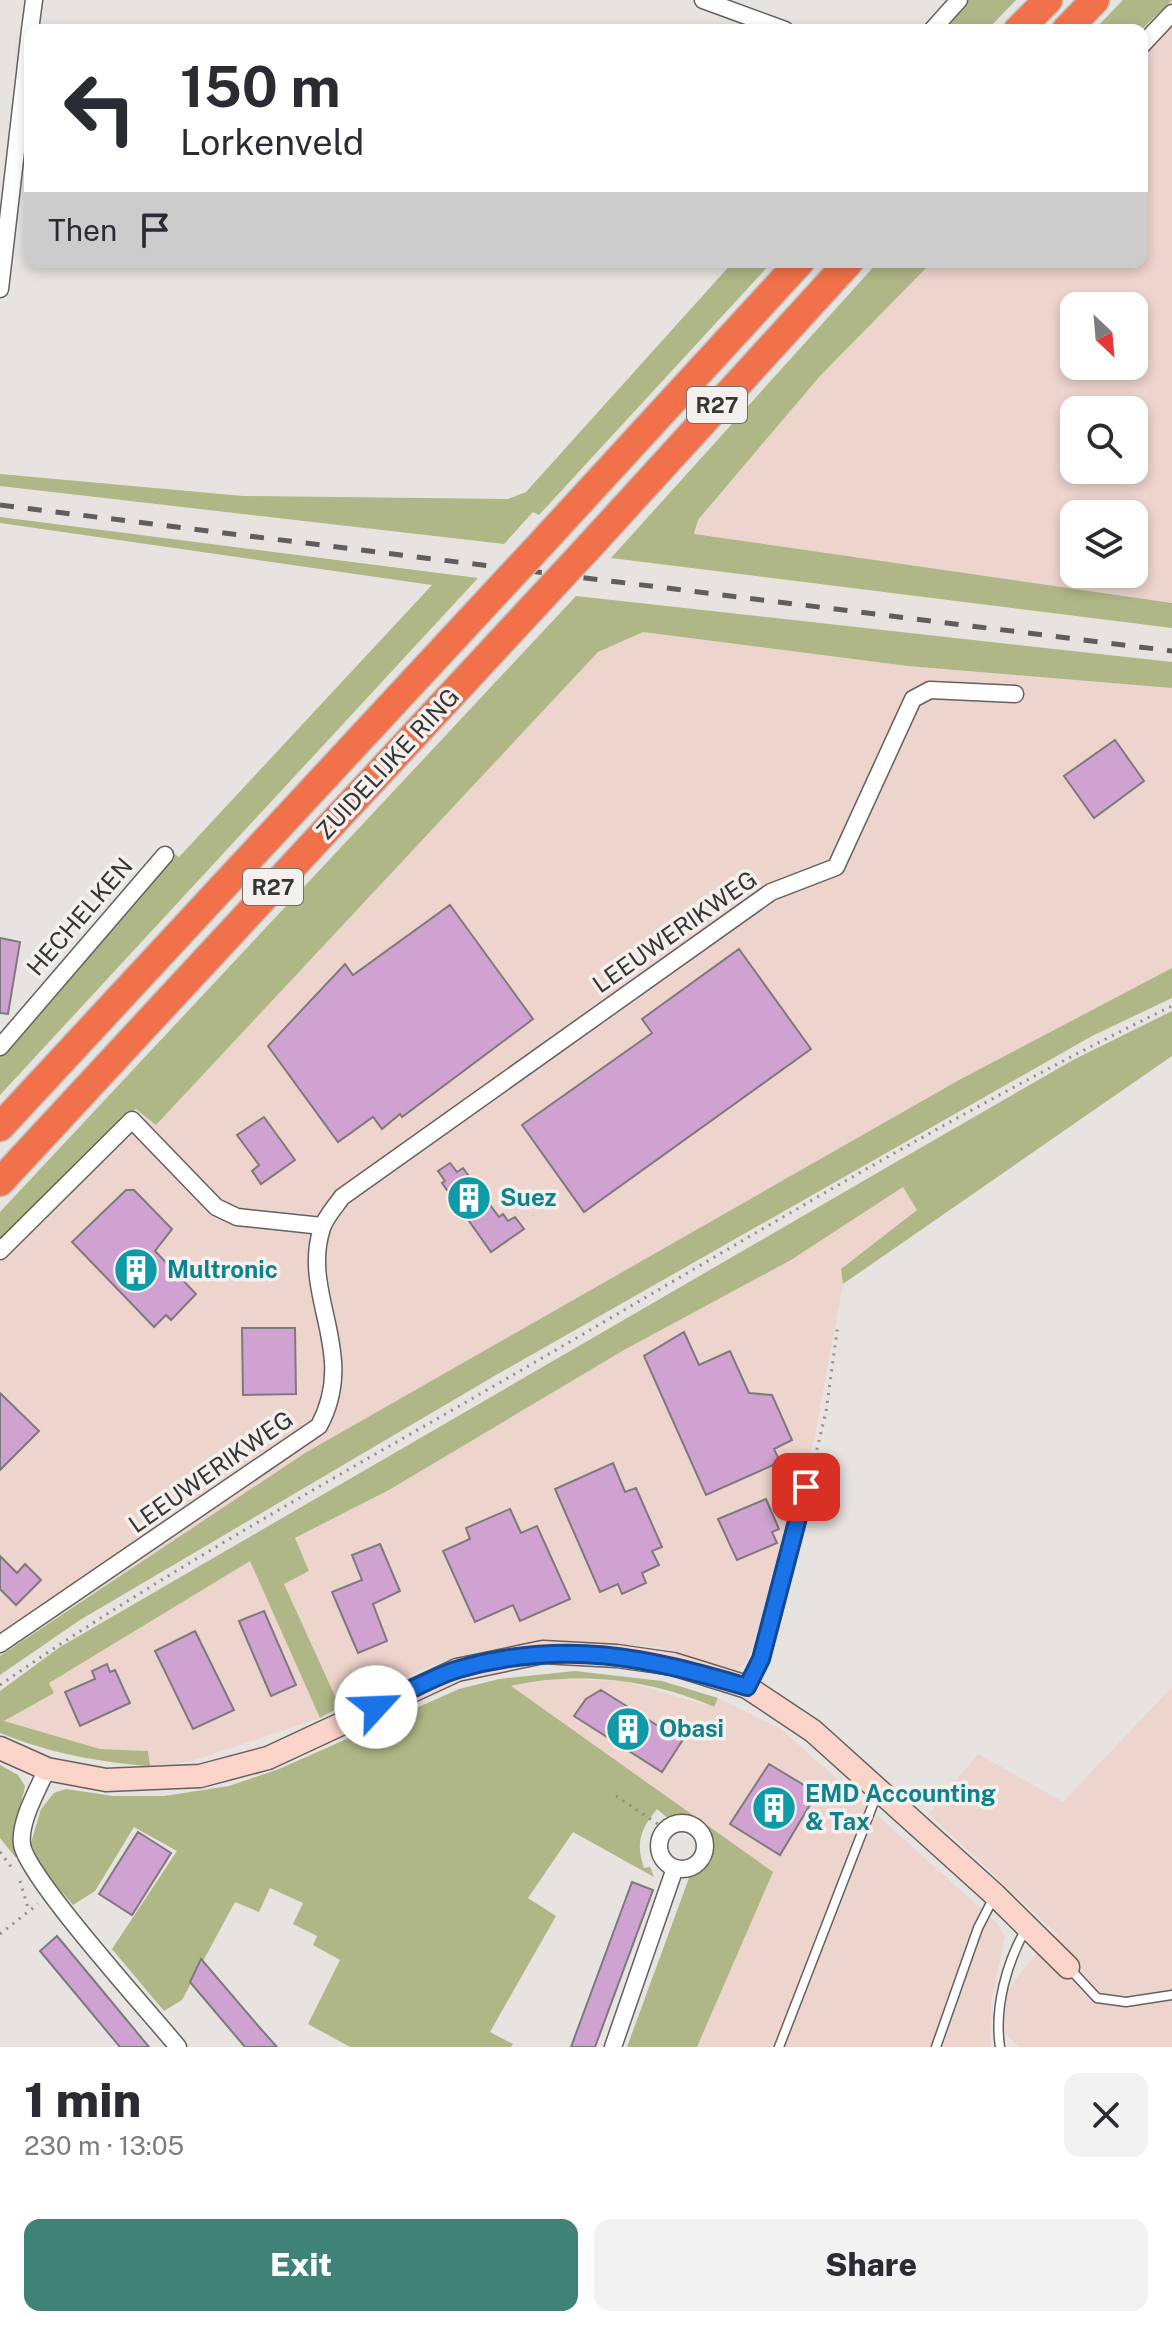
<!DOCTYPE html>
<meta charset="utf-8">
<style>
:root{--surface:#fff;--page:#f2f2f3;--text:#2b2b33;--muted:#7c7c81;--accent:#3f8377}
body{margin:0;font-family:"Public Sans",sans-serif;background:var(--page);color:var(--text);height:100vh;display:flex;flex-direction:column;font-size:30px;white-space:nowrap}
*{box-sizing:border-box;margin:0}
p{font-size:26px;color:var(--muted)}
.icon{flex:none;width:44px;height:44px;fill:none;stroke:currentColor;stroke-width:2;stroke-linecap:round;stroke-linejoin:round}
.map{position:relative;height:2047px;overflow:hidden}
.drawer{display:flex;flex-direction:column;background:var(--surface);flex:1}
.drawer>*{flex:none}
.banner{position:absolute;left:24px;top:24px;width:1124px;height:244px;border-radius:16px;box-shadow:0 4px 12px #0003;background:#fff;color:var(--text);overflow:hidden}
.needle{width:52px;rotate:154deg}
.tools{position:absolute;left:1060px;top:292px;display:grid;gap:16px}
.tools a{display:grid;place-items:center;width:88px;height:88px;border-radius:16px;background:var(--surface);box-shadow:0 4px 12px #0003;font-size:40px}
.pin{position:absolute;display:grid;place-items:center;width:68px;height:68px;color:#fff;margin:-34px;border-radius:16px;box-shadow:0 4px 12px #0006}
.me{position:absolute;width:88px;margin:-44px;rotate:65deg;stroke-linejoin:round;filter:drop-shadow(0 0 6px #0008)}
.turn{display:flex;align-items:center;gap:28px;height:168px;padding:0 24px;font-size:36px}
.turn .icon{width:104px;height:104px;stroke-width:2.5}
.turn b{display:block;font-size:56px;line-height:68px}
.then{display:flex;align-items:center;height:76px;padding:0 24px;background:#0003;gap:16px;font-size:30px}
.round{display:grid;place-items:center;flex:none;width:84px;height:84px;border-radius:16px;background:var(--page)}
.overview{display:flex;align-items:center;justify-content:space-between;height:136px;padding:0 24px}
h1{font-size:48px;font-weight:800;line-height:60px}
.button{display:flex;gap:16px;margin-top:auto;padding:16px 24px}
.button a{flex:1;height:92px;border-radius:16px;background:var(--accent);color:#fff;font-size:32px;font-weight:800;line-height:92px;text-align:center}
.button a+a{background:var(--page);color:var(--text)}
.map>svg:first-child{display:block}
.industrial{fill:#edd4cc;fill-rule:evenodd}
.green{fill:#b0b786}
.building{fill:#cfa2d2;stroke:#7d7a7d;stroke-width:2}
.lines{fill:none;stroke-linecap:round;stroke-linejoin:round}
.lane-casing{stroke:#65615f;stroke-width:11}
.street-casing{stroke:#65615f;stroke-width:19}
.secondary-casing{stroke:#65615f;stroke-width:25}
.highway-casing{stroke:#bfbfbe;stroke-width:31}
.path{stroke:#918e8c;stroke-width:3;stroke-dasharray:2 6;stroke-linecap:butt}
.lane{stroke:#fff;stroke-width:8}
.street{stroke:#fff;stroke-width:16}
.secondary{stroke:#fbd4c9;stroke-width:22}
.highway{stroke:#f1714b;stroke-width:28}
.rail{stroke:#605e5c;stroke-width:5;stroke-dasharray:14 14;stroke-linecap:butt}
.highway-bridge-casing{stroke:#bfbfbe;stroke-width:31;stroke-linecap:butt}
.highway-bridge{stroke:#f1714b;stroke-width:28}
.route-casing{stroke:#114b97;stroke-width:20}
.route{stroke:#1a73e8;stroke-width:14}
.labels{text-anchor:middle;stroke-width:7;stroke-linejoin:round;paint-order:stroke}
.shield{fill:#f4f0ed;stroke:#706e6c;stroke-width:2}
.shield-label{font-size:22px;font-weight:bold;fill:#383635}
.street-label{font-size:24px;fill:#383635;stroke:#f4f0ed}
.culture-label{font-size:24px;font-weight:bold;fill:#0d838f;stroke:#f4f0ed;text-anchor:start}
</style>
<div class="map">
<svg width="1172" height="2047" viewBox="0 0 1172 2047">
<rect width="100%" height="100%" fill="#e7e3e0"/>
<path class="industrial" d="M 1172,0 L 1172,603 L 694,535 L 698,521 L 820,376 L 932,262 L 1142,262 L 1141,30 ZM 1074,306 L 1134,306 L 1134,366 L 1074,366 ZM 1074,410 L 1134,410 L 1134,470 L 1074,470 ZM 1074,514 L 1134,514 L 1134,574 L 1074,574 Z
M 643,632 L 908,666 L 1172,688 L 1172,968 L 959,1080 L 305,1453 L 0,1656 L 0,1241 L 136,1109 L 156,1125 L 598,652 Z
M 903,1187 L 917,1210 L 841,1269 L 843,1284 L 814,1440 L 747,1663 L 736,1670 L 659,1647 L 581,1642 L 508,1647 L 433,1665 L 340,1707 L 284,1583 L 309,1571 L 295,1539 L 389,1490 L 624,1350 L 791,1260 Z
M 250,1560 L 320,1718 L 192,1761 L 150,1766 L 148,1751 L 100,1749 L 3,1722 L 54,1693 L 48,1683 Z
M 557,1679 L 623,1681 L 713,1707 L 718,1698 L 781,1729 L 996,1922 L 1005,1937 L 991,2001 L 990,2047 L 697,2047 L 772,1872 L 510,1686 Z
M 1172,1687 L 1172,2047 L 1019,2047 L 991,2019 L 1001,1999 L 1033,1957 L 1058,1935 L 929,1814 L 978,1754 L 1063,1802 Z"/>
<path class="green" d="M 969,0 L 1016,0 L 987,30 L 942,30 Z
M 1123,0 L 1172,0 L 1141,30 L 1094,30 Z
M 733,262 L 772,262 L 539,515 L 533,512 L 504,544 L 0,486 L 0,474 L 243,496 L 508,499 L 526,492 Z
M 878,262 L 932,262 L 820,376 L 698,520 L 694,534 L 1172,603 L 1172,628 L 611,558 Z
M 0,517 L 478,578 L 0,1095 L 0,1055 L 174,854 L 179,857 L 432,585 L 0,523 Z
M 576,596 L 1172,662 L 1172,688 L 908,666 L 643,632 L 598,652 L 156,1125 L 136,1109 L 0,1241 L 0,1212 Z
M 1172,968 L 1172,998 L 1092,1036 L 496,1375 L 80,1620 L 0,1675 L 0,1656 L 305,1453 L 959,1080 Z
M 1172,1011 L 1172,1056 L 843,1284 L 841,1269 L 917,1210 L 903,1187 L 791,1260 L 624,1350 L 389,1490 L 295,1538 L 309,1571 L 284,1584 L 340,1707 L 320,1718 L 250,1561 L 49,1683 L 54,1693 L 4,1721 L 100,1749 L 148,1751 L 150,1766 C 96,1762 50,1753 0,1733 L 0,1691 L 60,1647 L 896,1162 L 1073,1060 Z
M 575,1671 L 662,1681 L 718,1698 L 714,1707 C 651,1679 577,1671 511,1686 L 773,1872 L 697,2047 L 627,2047 L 689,1878 L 711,1862 C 715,1835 702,1806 669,1819 L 657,1809 C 641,1829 635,1842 644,1868 L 650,1867 L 654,1877 L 573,1832 L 528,1898 L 556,1916 L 490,2032 L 513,2044 L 511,2047 L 350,2047 L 308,2024 L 340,1960 L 313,1945 L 317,1936 L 293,1924 L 303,1903 L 270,1888 L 259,1912 L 235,1902 L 182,2000 L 164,2011 L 112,1949 L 177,1851 L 134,1827 L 95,1891 L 73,1905 L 41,1868 L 31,1843 L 41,1809 L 54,1793 L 66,1789 L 113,1796 L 164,1796 L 229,1786 L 279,1769 L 459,1689 L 499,1679 Z
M 0,1765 L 18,1775 L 25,1786 L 16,1826 L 16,1858 L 0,1838 Z"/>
<path class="building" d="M 1115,740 L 1144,781 L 1094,818 L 1064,776 Z
M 450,905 L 533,1019 L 402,1117 L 400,1114 L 382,1129 L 373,1117 L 338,1142 L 268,1046 L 345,964 L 353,975 Z
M 0,938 L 20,942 L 8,1014 L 0,1013 Z
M 739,949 L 811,1049 L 584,1212 L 522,1125 L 652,1033 L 642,1019 Z
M 264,1117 L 295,1160 L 261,1184 L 252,1171 L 259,1165 L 237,1135 Z
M 450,1163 L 457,1172 L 463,1168 L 499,1217 L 503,1214 L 508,1221 L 515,1217 L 524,1229 L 491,1252 L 442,1183 L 445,1181 L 438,1171 Z
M 126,1190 L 134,1190 L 172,1229 L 155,1251 L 196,1294 L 171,1320 L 166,1315 L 154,1327 L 72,1242 Z
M 242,1328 L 295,1328 L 296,1394 L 243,1395 Z
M 684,1332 L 699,1365 L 730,1351 L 749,1393 L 772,1395 L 792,1440 L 774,1449 L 780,1462 L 706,1495 L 644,1356 Z
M 0,1393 L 39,1431 L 0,1470 Z
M 613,1463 L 625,1492 L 636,1488 L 662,1547 L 652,1551 L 659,1565 L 642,1573 L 646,1583 L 622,1594 L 618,1584 L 600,1592 L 555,1489 Z
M 766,1499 L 779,1529 L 772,1532 L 777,1543 L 737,1560 L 718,1519 Z
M 510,1509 L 521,1533 L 537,1526 L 570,1599 L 520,1621 L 513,1605 L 475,1622 L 443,1551 L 470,1539 L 466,1528 Z
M 380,1544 L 400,1591 L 373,1604 L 387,1641 L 358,1653 L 332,1592 L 362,1580 L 352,1555 Z
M 0,1556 L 17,1573 L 25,1564 L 41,1580 L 16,1605 L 0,1589 Z
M 264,1611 L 296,1685 L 271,1696 L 239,1621 Z
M 195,1631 L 234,1710 L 193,1729 L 155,1651 Z
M 107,1664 L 110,1672 L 115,1670 L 130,1703 L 80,1726 L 65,1692 L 95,1679 L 92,1671 Z
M 601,1690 L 682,1741 L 662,1772 L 574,1716 L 586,1699 Z
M 769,1764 L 817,1793 L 780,1855 L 730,1824 Z
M 138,1832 L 171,1853 L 132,1915 L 99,1894 Z
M 632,1882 L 653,1890 L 595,2047 L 571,2047 Z
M 57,1936 L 101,1989 L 149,2047 L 120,2047 L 40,1951 Z
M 201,1959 L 260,2028 L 277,2047 L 245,2047 L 190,1982 Z"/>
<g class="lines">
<g class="lane-casing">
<path id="lane" d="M 1070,1969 L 1097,1998 L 1126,2002 L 1172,1995
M 779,2047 L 877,1794
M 936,2047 L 978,1928 L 995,1895
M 1000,2047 C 994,2007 1007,1961 1027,1927"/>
</g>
<g class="street-casing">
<path id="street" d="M 703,0 L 785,30
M 30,30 L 34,0
M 932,30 L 959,0
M 1142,45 L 1172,13
M 0,289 L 30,30
M 0,1047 L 165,855
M 0,1251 L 132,1120 L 216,1207 L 237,1217 L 322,1226
M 0,1644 L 319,1426 C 359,1352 300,1295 322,1228 C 325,1218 335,1207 342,1197 L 771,892 L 836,867 L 913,699 L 930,690 L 1015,694
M 747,1687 L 761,1659 L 806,1487
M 47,1769 C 38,1789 19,1822 22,1844 C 25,1875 151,2014 178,2047
M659 1846a23 23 0 1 1 46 0a23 23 0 1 1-46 0Z
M 613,2047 L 675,1868"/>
</g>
<g class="secondary-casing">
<path id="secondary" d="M 0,1748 L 47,1769 L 106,1780 L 200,1776 L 268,1758 L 457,1670 L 543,1652 L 617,1656 L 673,1664 L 747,1687 L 813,1731 L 995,1895 L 1068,1967"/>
</g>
<g class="highway-casing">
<path id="highway" d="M 1018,30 L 1048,0
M 1066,30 L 1095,0
M 542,543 L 800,262
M 587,549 L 849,262
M 0,1127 L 501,587
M 0,1182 L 547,592"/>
</g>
<path class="path" d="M 811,1473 L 826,1412 L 838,1324
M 0,1685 C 170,1567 352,1469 530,1365 C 742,1242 952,1113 1172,1006
M 616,1796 L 667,1830
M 0,1852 L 12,1868
M 20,1881 L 29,1911
M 0,1934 L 38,1904"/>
<use href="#lane" class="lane"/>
<use href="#street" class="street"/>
<use href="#secondary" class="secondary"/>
<use href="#highway" class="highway"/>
<path class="rail" d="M 0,505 L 1172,651"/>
<g class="highway-bridge-casing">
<path id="highway-bridge" d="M 501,587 L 542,543
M 547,592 L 587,549"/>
</g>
<use href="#highway-bridge" class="highway-bridge"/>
</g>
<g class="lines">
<g class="route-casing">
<path id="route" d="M 376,1707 C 403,1695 431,1677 459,1669 C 564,1639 646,1657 747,1687 L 761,1659 L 806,1487"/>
</g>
<use href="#route" class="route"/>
</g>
<defs>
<g id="building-disc" transform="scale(2.3)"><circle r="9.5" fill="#0f9aa8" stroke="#f4f0ed"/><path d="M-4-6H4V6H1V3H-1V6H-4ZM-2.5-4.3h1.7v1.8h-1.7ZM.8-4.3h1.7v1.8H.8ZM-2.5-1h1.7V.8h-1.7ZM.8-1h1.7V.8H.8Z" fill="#fff"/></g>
</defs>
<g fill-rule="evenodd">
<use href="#building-disc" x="469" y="1198"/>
<use href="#building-disc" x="136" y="1270"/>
<use href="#building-disc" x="628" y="1729"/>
<use href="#building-disc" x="774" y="1808"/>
</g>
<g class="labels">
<g class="shield">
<rect x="687" y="387" width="60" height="36" rx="6"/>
<rect x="243" y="869" width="60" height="36" rx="6"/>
</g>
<g class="shield-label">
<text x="717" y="413">R27</text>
<text x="273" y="895">R27</text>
</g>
<g class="street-label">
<text transform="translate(388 764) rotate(-47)" y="8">ZUIDELIJKE RING</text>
<text transform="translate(80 917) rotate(-49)" y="8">HECHELKEN</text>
<text transform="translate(675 932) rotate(-35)" y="8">LEEUWERIKWEG</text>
<text transform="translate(211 1472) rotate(-35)" y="8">LEEUWERIKWEG</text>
</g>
<g class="culture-label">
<text x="500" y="1206">Suez</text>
<text x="167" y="1278">Multronic</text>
<text x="659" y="1737">Obasi</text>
<text x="805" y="1802">EMD Accounting<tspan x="805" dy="28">&amp; Tax</tspan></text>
</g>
</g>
</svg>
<div class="tools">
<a><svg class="needle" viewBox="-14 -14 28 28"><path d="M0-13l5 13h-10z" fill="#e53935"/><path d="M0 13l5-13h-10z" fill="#7c7c81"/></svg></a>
<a><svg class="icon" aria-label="search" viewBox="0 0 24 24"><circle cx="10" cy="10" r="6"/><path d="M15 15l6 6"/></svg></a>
<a><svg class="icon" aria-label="layers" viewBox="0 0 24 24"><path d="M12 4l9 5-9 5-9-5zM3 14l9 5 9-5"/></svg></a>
</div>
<div class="pin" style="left:806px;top:1487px;background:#d93025"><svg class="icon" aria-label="arrive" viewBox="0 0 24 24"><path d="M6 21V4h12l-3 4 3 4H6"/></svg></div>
<svg class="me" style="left:376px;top:1707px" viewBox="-20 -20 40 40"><circle r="19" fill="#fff"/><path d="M0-13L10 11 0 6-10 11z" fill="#1a73e8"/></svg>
<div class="banner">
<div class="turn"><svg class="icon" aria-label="left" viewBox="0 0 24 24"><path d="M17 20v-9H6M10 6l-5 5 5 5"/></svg><div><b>150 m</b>Lorkenveld</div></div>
<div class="then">Then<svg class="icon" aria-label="arrive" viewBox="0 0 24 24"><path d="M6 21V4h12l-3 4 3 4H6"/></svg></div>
</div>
</div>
<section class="drawer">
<div class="overview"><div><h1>1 min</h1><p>230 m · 13:05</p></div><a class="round"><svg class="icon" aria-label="close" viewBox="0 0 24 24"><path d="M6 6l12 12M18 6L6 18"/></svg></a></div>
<div class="button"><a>Exit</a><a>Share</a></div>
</section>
